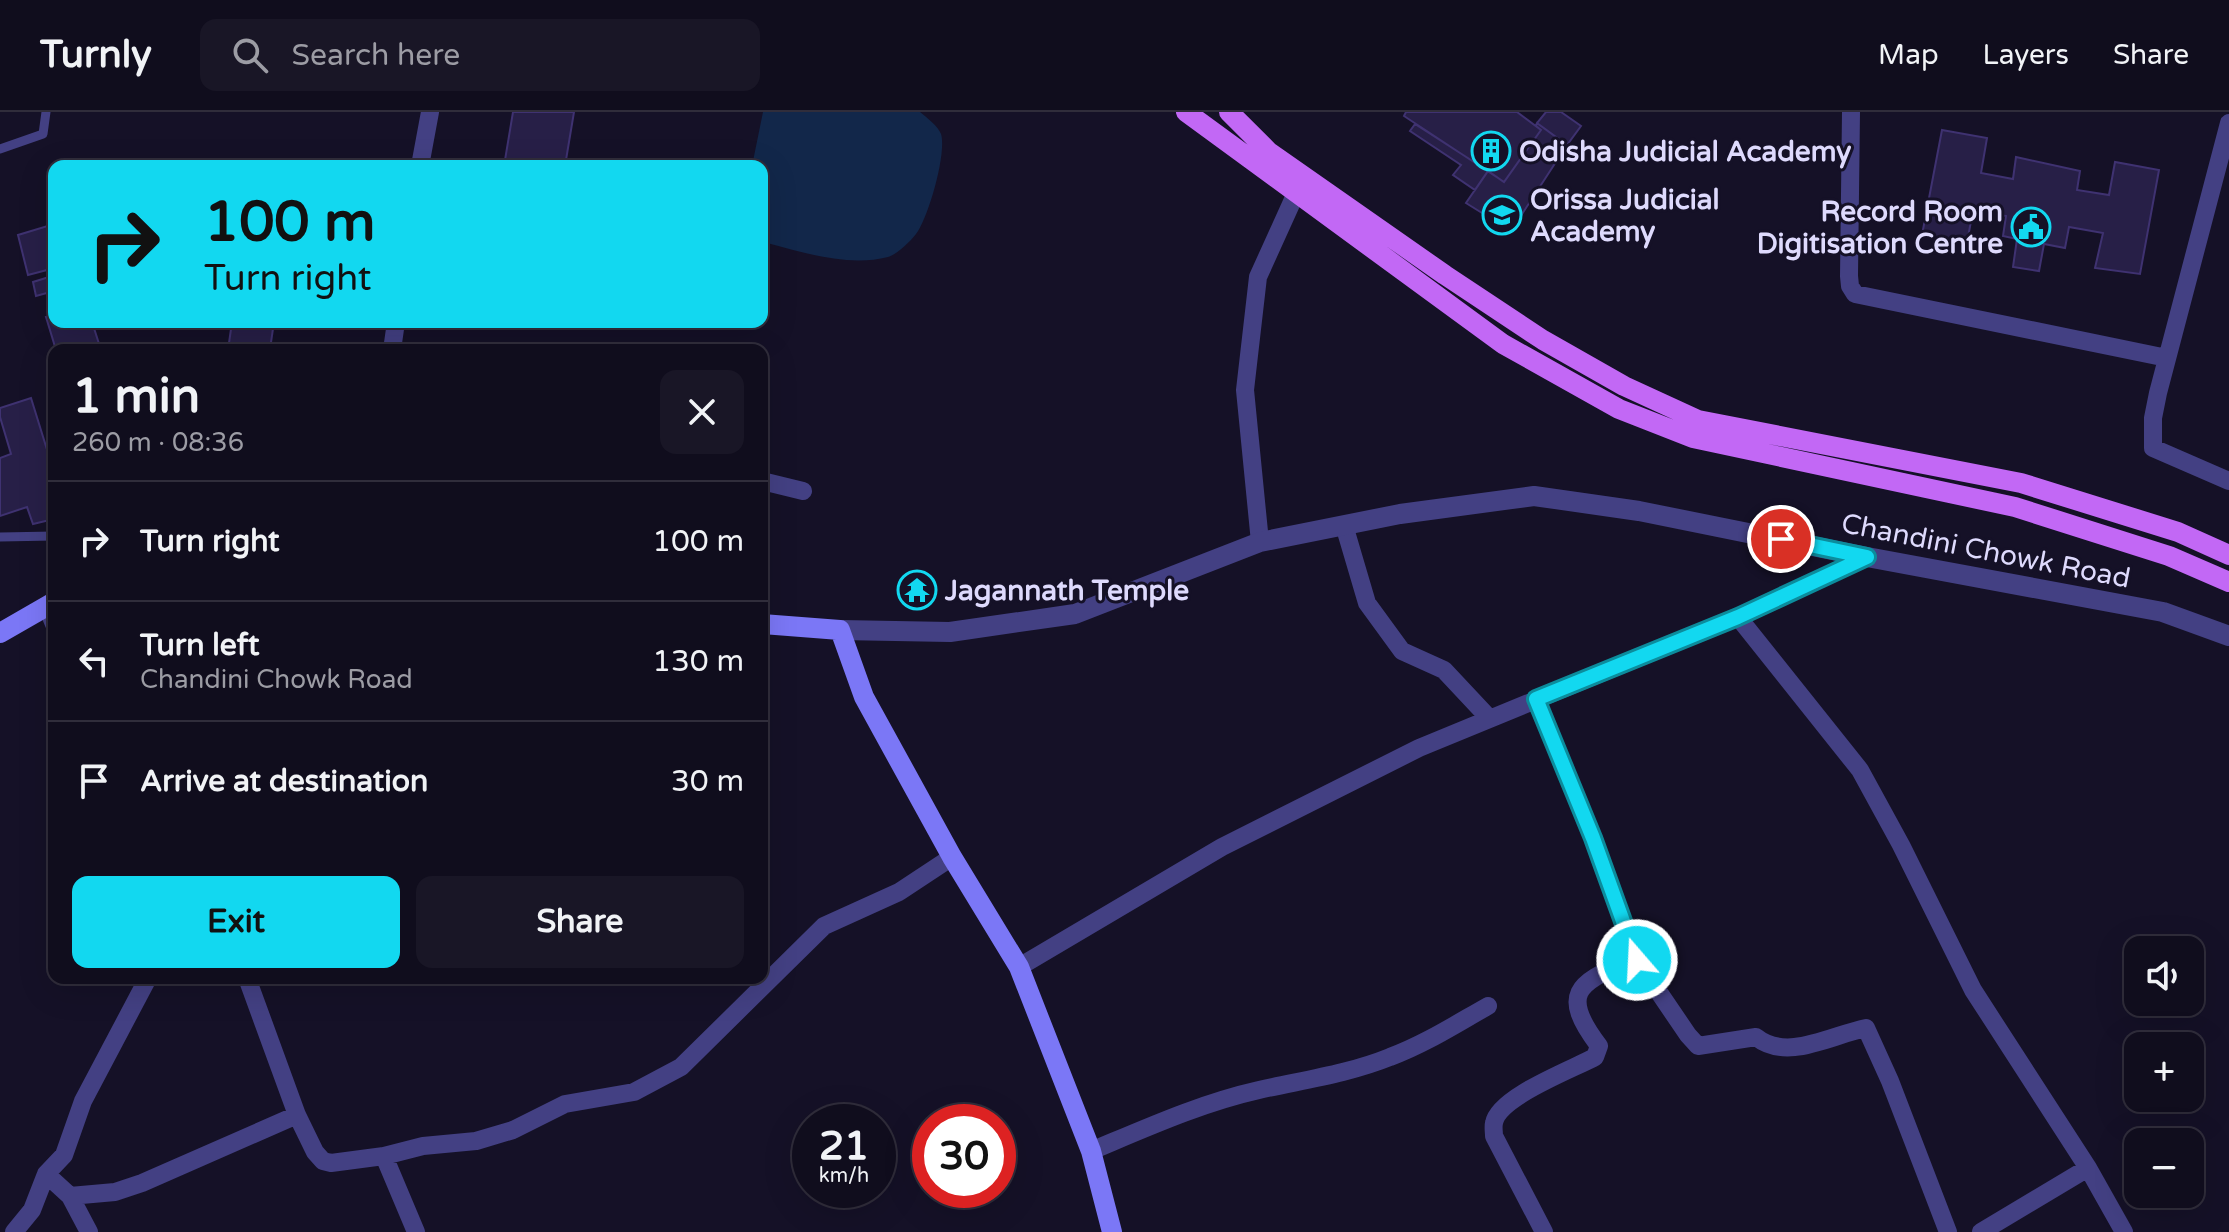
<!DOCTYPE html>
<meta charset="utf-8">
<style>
:root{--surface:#100d1d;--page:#191626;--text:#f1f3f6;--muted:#9c9ca4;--line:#302d3b;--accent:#12d8f0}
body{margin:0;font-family:"Varela Round",sans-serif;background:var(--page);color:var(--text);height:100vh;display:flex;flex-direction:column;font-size:30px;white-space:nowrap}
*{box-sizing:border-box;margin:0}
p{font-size:26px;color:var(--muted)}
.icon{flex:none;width:44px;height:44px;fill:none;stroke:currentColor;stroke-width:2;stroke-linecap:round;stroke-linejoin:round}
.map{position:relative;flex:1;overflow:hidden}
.side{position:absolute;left:48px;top:232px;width:720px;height:640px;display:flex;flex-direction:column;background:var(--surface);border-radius:16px;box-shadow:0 8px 32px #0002,0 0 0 2px var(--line)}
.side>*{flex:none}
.banner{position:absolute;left:48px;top:48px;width:720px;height:168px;border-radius:16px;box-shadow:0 8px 32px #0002,0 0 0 2px var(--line);background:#12d8f0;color:#111;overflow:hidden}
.controls{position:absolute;left:2124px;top:824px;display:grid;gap:16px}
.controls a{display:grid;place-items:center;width:80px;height:80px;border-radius:16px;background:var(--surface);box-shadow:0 8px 32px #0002,0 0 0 2px var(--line);font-size:40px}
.speed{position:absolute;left:792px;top:992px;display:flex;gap:16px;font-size:40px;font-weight:700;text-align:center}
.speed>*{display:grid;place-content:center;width:104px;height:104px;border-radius:50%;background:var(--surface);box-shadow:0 8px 32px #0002,0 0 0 2px var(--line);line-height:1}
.speed small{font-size:20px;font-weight:400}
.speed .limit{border:12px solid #d22;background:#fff;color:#111}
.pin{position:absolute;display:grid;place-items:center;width:68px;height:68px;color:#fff;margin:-34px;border:4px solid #fff;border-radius:50%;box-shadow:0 2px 8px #0007}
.me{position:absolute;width:88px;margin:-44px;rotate:341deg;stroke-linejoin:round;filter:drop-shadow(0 0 6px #0008)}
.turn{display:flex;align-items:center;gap:28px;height:168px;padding:0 24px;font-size:36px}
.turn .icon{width:104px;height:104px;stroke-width:2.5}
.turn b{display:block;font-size:56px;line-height:68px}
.round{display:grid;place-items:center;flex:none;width:84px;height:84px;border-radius:16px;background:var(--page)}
.headline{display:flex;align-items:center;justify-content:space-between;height:136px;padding:0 24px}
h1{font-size:48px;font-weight:700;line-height:60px}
.button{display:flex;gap:16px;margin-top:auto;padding:16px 24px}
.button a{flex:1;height:92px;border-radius:16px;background:var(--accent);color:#111;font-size:32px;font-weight:700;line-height:92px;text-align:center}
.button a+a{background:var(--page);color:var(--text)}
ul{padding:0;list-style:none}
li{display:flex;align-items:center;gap:24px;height:120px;padding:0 24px;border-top:2px solid var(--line)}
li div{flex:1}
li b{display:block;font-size:30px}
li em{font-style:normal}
header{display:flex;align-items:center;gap:48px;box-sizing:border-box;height:112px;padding:0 40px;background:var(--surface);border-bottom:2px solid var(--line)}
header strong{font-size:38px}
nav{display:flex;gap:44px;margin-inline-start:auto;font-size:28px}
.search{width:560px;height:72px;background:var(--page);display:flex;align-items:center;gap:20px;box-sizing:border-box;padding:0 28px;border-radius:16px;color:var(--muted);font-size:30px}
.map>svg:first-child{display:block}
.water{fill:#12274a}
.building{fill:#271f47;stroke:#3f3271;stroke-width:2}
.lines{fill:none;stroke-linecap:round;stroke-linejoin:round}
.service{stroke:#434083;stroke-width:9}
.minor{stroke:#434083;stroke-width:18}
.tertiary{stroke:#434083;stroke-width:20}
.secondary{stroke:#7b77f6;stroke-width:20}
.primary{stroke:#c268f5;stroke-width:20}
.route-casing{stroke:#0c8c9c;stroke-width:20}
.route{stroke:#12d8f0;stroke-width:14}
.labels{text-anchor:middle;stroke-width:6;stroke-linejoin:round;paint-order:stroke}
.poi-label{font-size:28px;font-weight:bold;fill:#dedafd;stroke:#151127;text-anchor:start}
.street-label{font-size:28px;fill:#dedafd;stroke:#151127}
</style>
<header>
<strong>Turnly</strong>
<div class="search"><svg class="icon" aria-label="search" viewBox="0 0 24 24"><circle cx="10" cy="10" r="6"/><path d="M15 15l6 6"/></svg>Search here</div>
<nav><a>Map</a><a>Layers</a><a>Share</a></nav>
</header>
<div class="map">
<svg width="2229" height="1120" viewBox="0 0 2229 1120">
<rect width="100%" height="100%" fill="#151127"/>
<path class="water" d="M 763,0 L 920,0 C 927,6 938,14 941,22 C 947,41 928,107 916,122 C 910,130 896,143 888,145 C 849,155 804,141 767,131 L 762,127 L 762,54 L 752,54 Z"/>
<path class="building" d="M 513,0 L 574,0 L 565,54 L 504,54 Z
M 1406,0 L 1517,0 L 1541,18 L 1504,70 L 1404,4 Z
M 1546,0 L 1561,0 L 1581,14 L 1567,33 L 1537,11 Z
M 1537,11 L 1567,33 L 1511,119 L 1466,91 L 1488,59 L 1504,70 L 1541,18 L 1536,14 Z
M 1415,12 L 1488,59 L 1475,78 L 1453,63 L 1461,53 L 1410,19 Z
M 1942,18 L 1987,26 L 1981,61 L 2013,67 L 2016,45 L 2080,59 L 2077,78 L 2109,83 L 2115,50 L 2159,58 L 2140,162 L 2095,156 L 2103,121 L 2069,115 L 2065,136 L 2044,132 L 2039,159 L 2013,155 L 2017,127 L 2003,124 L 2006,104 L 1973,98 L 1967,131 L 1922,123 Z
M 54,112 L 54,179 L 36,184 L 33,170 L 49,165 L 47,158 L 28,163 L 18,123 Z
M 54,203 L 54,210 L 92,210 L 101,238 L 56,238 L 46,205 Z
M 232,210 L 274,210 L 270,237 L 229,231 Z
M 31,286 L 49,344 L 54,343 L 54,407 L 33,412 L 27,395 L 0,404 L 0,346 L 11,342 L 0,305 L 0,296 Z"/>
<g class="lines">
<path class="service" d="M 0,37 L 43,22 L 46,0
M 0,425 L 54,424"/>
<path class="minor" d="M 1851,0 L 1849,164 L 1850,174 L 1855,182 L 2167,246
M 2229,11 L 2158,281 L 2153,306 L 2153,336 L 2229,369
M 420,54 L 430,0
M 392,238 L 396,210
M 762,369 L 803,379
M 1344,413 L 1367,491 L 1402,539 L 1444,558 L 1489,606
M 1260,430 L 1245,278 L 1258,165 L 1296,81
M 47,495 L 54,512
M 1738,505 L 1860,658 L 1901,733 L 1973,878 L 2088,1056 L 2124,1120
M 1536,587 L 1593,726 L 1637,848 L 1688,923 L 1698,934 L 1756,925 C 1787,950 1831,923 1866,916 L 1890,969 L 1948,1120
M 1019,855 L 1222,735 L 1419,636 L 1738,505 L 1867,445
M 247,866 L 297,1003 L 315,1040 L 323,1049 L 331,1051 L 384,1044 L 423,1034 L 476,1029 L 513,1018 L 565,992 L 634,980 L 681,955 L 824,814 L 899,780 L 952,745
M 1091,1039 C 1146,1016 1201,991 1259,978 C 1303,968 1348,962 1390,945 C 1425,932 1456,912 1488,894
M 384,1044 L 416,1120
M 46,1062 L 70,1084 L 89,1120
M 70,1084 L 115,1080 L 142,1071 L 297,1003
M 14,1120 L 32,1098 L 46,1062 L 64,1043 L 83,989 L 148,866
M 1544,1120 L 1494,1024 C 1494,1020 1493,1015 1494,1011 C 1498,985 1573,957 1595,945 L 1599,934 C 1555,876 1584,870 1636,845
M 1981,1120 L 2088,1056"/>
<path class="tertiary" d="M 840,518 L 950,520 L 1075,502 L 1260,430 L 1400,402 L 1534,384 L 1639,399 L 1867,445 L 2163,500 L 2229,524"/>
<path class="secondary" d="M 762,512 L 840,518 L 864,585 L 952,745 L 1019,855 L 1091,1039 L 1112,1120
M 0,521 L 54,490"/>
<path class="primary" d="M 1186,0 L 1503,232 L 1619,297 L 1693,326 L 2015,395 L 2169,444 L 2229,470
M 1229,0 L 1269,40 L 1445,163 L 1543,228 L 1624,274 L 1698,308 L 2021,371 L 2178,420 L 2229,443"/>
</g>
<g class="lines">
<g class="route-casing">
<path id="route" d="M 1637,848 L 1593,726 L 1536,587 L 1738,505 L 1867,445 L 1781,427"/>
</g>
<use href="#route" class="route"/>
</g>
<defs>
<g id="building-ring" transform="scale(2)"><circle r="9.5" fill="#151127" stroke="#12d8f0" stroke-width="1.5"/><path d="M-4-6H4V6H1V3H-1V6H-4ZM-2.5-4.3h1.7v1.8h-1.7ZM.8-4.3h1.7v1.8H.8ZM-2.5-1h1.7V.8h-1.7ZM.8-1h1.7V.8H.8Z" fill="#12d8f0"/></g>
<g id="university-ring" transform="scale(2)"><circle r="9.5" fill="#151127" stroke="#12d8f0" stroke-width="1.5"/><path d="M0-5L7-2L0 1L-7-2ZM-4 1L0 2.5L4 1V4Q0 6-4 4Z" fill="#12d8f0"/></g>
<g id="civic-ring" transform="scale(2)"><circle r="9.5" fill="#151127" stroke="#12d8f0" stroke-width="1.5"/><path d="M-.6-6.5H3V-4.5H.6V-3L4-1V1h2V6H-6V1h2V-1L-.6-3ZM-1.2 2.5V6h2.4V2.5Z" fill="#12d8f0"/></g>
<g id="temple-ring" transform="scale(2)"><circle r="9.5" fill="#151127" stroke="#12d8f0" stroke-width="1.5"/><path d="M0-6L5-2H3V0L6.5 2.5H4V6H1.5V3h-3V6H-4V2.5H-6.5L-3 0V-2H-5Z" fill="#12d8f0"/></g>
</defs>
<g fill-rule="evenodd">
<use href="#building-ring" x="1491" y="39"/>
<use href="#university-ring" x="1502" y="103"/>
<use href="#civic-ring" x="2031" y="115"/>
<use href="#temple-ring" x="917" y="478"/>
</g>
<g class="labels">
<g class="poi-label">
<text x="1519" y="49">Odisha Judicial Academy</text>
<text x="1530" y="97">Orissa Judicial<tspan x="1530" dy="32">Academy</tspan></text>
<text x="2003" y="109" text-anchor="end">Record Room<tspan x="2003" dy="32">Digitisation Centre</tspan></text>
<text x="945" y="488">Jagannath Temple</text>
</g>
<g class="street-label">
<text transform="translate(1986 438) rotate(11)" y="10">Chandini Chowk Road</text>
</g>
</g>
</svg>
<div class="controls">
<a><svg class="icon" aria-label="sound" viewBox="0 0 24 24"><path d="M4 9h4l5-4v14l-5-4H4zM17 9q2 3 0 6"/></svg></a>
<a>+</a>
<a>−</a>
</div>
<div class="speed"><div>21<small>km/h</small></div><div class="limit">30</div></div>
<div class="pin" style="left:1781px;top:427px;background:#d93025"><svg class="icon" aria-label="arrive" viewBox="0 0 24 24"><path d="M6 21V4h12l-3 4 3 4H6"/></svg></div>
<svg class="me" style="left:1637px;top:848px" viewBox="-20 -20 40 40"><circle r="17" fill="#12d8f0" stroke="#fff" stroke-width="3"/><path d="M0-11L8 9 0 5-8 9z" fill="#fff"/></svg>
<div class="banner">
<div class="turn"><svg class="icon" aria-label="right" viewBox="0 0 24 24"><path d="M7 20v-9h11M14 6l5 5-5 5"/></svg><div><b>100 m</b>Turn right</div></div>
</div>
<section class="side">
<div class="headline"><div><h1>1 min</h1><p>260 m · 08:36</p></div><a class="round"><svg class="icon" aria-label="close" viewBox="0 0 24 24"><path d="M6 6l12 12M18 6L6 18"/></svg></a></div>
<ul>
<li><svg class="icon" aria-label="right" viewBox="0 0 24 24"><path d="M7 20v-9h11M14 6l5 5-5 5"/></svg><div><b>Turn right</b></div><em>100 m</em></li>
<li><svg class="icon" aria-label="left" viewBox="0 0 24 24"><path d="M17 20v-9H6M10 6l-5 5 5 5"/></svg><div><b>Turn left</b><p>Chandini Chowk Road</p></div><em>130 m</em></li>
<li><svg class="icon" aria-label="arrive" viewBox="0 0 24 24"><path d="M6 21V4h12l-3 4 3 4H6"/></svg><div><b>Arrive at destination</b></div><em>30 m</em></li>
</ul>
<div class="button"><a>Exit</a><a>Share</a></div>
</section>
</div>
